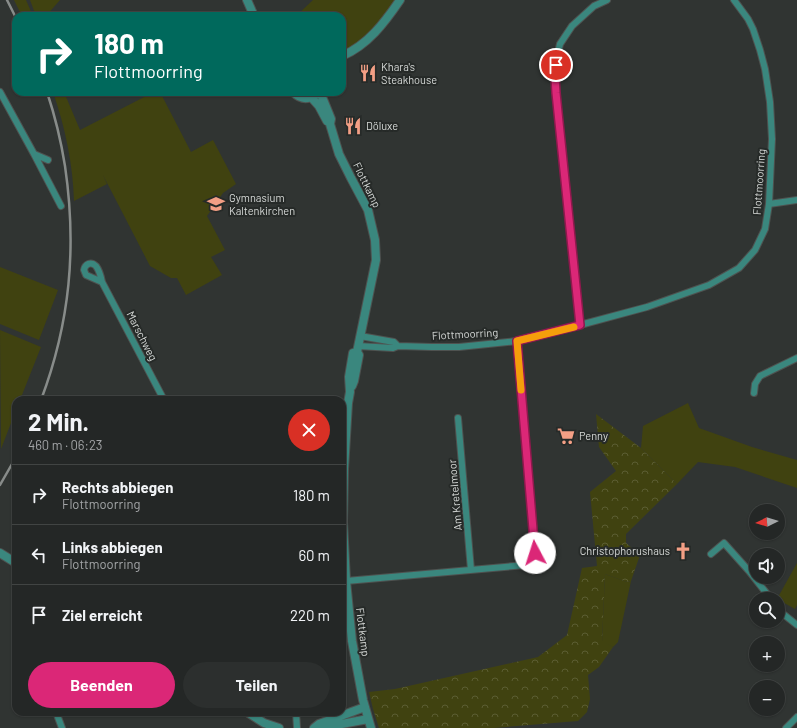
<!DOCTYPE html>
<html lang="de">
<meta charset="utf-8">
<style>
:root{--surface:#242726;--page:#2c2f2e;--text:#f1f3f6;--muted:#a3a5a7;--line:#414443;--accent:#db2777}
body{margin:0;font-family:Barlow,sans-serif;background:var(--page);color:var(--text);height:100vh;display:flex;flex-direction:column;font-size:15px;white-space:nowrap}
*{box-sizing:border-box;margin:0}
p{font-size:13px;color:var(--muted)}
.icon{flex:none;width:22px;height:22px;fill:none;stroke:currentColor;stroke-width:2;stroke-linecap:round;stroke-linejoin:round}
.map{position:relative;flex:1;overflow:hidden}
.side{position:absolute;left:12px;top:396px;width:334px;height:320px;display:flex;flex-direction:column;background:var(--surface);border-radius:12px;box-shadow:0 1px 3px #0004,0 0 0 1px var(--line)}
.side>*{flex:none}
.guide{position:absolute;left:12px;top:12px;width:334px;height:84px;border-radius:12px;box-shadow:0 1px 3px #0004,0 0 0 1px var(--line);background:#00695c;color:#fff;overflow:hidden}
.needle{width:26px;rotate:265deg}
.fabs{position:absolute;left:749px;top:504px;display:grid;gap:8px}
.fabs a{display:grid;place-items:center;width:36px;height:36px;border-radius:50%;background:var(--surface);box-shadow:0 1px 3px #0004,0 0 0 1px var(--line);font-size:20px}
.pin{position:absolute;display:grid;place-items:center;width:34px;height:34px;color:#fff;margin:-17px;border:2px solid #fff;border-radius:50%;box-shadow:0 1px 4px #0007}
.me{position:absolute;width:44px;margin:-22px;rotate:355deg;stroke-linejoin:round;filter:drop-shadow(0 0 3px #0008)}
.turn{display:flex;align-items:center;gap:14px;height:84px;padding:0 16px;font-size:18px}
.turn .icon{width:52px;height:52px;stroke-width:2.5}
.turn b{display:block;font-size:28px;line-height:34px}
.round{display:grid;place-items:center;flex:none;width:42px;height:42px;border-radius:21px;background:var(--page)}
.overview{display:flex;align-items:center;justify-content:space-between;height:68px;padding:0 16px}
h1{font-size:24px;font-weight:700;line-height:30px}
.primary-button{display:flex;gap:8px;margin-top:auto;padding:8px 16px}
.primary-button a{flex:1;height:46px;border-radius:24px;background:var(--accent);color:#fff;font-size:16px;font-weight:700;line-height:46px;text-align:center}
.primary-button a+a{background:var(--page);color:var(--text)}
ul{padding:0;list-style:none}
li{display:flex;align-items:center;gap:12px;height:60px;padding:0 16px;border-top:1px solid var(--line)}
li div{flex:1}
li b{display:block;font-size:15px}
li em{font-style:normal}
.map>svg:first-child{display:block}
.green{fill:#404210}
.forest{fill:url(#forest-crowns)}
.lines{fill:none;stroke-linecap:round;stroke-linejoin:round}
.minor-casing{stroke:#4e5250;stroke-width:8}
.tertiary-casing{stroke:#4e5250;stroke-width:10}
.minor{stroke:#3a877e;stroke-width:6}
.tertiary{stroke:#3a877e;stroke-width:8}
.rail{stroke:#888c8a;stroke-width:2.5}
.route-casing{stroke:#8e194d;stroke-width:10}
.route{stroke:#db2777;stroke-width:7}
.slow{stroke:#f59e0b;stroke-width:7}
.labels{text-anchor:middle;stroke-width:4;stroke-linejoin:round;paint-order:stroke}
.poi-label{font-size:11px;fill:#d6d9d7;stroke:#262a28;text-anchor:start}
.street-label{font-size:11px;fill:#d6d9d7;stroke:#262a28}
</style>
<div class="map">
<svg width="797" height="728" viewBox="0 0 797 728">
<defs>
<pattern id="forest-crowns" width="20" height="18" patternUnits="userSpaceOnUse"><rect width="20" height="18" fill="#404210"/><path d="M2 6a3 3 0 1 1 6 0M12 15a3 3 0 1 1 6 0" fill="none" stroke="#5b5d32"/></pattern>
</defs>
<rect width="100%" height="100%" fill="#303432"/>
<path class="green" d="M 14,0 L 26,0 L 33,16 L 22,16 Z
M 30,0 L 60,0 L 46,16 L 36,16 Z
M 313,0 L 395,0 L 381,21 L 353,46 L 342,53 L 342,16 L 296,16 Z
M 53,92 L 64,92 L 80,130 L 154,92 L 160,92 L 191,152 L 213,140 L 236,184 L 223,193 L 207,216 L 225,250 L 211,257 L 222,275 L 186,295 L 177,278 L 171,278 L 150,266 L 103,175 L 107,184 L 74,201 C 73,164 65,127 53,92 Z
M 0,267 L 58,290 L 39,340 L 0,324 Z
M 0,330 L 41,347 L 20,400 L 16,400 L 16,410 L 1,449 Z
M 688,403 L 699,428 L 752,447 L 797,460 L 797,488 L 735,467 L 698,462 L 677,484 L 641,448 L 643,426 Z
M 797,563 L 797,605 L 795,609 L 777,599 Z
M 605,574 L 627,582 L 631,581 L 618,642 L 613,647 L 602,642 Z"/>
<path class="forest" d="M 596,414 L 641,448 L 677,484 L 626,534 L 626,543 L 640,555 L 631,581 L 627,582 L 605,574 L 602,641 L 613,647 L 599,667 L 588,675 L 590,699 L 587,712 L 578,721 L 494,728 L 379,728 L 373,709 L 369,692 L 395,689 L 538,657 L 567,635 L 582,568 L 597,566 L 590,492 L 616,471 L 599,447 Z"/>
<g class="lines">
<g class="minor-casing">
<path id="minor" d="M 0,92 L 34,154 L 48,160
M 34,154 L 61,206
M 769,204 L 797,200
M 102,282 L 86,275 L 84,270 C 85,264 91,261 96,266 C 99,270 101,277 102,282 L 164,400
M 580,325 L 564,166 L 556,93 L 555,77 L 555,65 L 560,44 L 572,26 L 594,6 L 607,0
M 360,336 L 394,342 L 398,346
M 358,346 L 393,348 L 398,346 L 432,347 L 459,347 L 517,341 L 580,325 L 647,307 L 709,285 L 739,268 L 755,250 L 765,229 L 769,204 L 772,139 L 770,102 L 765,69 L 760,50 L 753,29 L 748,19 L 734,0
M 754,393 L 755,384 L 760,376 L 797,358
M 458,418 L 471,570
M 711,554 L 724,543 L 749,571 L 771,599
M 346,581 L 526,565 L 533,560 L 535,553 L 517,341
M 778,608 L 782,613 L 797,625
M 56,712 L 62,728
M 296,712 L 297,728
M 786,728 L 797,717"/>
</g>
<g class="tertiary-casing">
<path id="tertiary" d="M 247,0 L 254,16
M 342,56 C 368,45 385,22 400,0
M 293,92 C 300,99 307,100 315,95
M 320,92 L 331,119 L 330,124 L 339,154 L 351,178 L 368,210 L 375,240 L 376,260 L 357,352 L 359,355 L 354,381 L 352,386
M 311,97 L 319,106 L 327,121
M 357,352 L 353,353 L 349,377 L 350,392 L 348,403 L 344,469 L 343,522 L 346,581 L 352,641 L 363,700 L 371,728
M 0,553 L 16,563
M 247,712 L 264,723 L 279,728
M 314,728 L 319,724 L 365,707
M 321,728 L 368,719"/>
</g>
<use href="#minor" class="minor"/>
<use href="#tertiary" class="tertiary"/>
<path class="rail" d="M 7,0 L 16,18
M 41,400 C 70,323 77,248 65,166 C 61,141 55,116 47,92
M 0,485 L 16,457"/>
</g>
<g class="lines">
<g class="route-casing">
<path id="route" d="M 535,553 L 517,341 L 580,325 L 556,93 L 555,77 L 556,65"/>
</g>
<use href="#route" class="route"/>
<path class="slow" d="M 521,390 L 517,341 L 574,327"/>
</g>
<defs>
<g id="restaurant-bare" transform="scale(1.38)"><path d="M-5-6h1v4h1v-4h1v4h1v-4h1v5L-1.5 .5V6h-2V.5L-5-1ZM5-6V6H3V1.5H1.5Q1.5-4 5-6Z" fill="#f39f85" stroke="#262a28" stroke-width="2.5" paint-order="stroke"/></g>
<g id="school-bare" transform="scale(1.38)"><path d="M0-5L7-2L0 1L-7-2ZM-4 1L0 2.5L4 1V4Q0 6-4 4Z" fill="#f39f85" stroke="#262a28" stroke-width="2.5" paint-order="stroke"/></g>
<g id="supermarket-bare" transform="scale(1.38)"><path d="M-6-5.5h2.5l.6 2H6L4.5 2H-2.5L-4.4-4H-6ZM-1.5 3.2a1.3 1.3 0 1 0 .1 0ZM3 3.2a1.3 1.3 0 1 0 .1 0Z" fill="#f39f85" stroke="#262a28" stroke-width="2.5" paint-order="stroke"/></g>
<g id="church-bare" transform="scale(1.38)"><path d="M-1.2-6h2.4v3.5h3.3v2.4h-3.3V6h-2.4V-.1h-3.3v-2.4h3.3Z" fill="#f39f85" stroke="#262a28" stroke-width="2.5" paint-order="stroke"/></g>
</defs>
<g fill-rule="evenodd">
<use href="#restaurant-bare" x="368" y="73"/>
<use href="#restaurant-bare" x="353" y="126"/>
<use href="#school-bare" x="216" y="204"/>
<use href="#supermarket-bare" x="566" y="436"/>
<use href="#church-bare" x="683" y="551"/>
</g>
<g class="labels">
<g class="poi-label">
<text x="381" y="71">Khara's<tspan x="381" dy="13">Steakhouse</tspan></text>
<text x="366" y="130">Döluxe</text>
<text x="229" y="202">Gymnasium<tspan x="229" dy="13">Kaltenkirchen</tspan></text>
<text x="579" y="440">Penny</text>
<text x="670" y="555" text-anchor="end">Christophorushaus</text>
</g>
<g class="street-label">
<text transform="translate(759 182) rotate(-86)" y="4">Flottmoorring</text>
<text transform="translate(367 185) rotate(64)" y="4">Flottkamp</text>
<text transform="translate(465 334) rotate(-3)" y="4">Flottmoorring</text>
<text transform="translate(142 336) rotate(63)" y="4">Marschweg</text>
<text transform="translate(455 495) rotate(-95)" y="4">Am Kretelmoor</text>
<text transform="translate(363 632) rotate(83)" y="4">Flottkamp</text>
</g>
</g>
</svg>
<div class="fabs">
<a><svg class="needle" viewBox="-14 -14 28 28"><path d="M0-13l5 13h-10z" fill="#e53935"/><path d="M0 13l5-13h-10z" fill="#a3a5a7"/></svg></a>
<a><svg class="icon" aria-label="sound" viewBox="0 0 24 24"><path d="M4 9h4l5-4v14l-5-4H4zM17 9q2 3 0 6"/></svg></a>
<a><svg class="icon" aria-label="search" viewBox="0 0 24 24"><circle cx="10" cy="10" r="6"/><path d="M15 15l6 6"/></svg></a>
<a>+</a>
<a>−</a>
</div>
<div class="pin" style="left:556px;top:65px;background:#d93025"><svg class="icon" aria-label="arrive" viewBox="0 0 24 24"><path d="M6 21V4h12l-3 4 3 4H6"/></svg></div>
<svg class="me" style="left:535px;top:553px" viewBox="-20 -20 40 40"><circle r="19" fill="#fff"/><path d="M0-13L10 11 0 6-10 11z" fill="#db2777"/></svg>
<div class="guide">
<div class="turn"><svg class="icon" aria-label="right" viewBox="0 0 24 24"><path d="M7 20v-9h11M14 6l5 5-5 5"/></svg><div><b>180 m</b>Flottmoorring</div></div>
</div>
<section class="side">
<div class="overview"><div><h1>2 Min.</h1><p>460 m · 06:23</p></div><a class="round" style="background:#d93025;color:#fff"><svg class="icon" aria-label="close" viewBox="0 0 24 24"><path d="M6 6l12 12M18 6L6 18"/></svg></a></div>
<ul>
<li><svg class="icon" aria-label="right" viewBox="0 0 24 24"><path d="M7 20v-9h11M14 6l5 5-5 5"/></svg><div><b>Rechts abbiegen</b><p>Flottmoorring</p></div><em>180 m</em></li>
<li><svg class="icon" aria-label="left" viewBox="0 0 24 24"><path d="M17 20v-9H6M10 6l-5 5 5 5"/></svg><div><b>Links abbiegen</b><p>Flottmoorring</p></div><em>60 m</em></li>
<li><svg class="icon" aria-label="arrive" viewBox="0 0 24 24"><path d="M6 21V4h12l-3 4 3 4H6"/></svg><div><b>Ziel erreicht</b></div><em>220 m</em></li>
</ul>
<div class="primary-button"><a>Beenden</a><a>Teilen</a></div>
</section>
</div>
